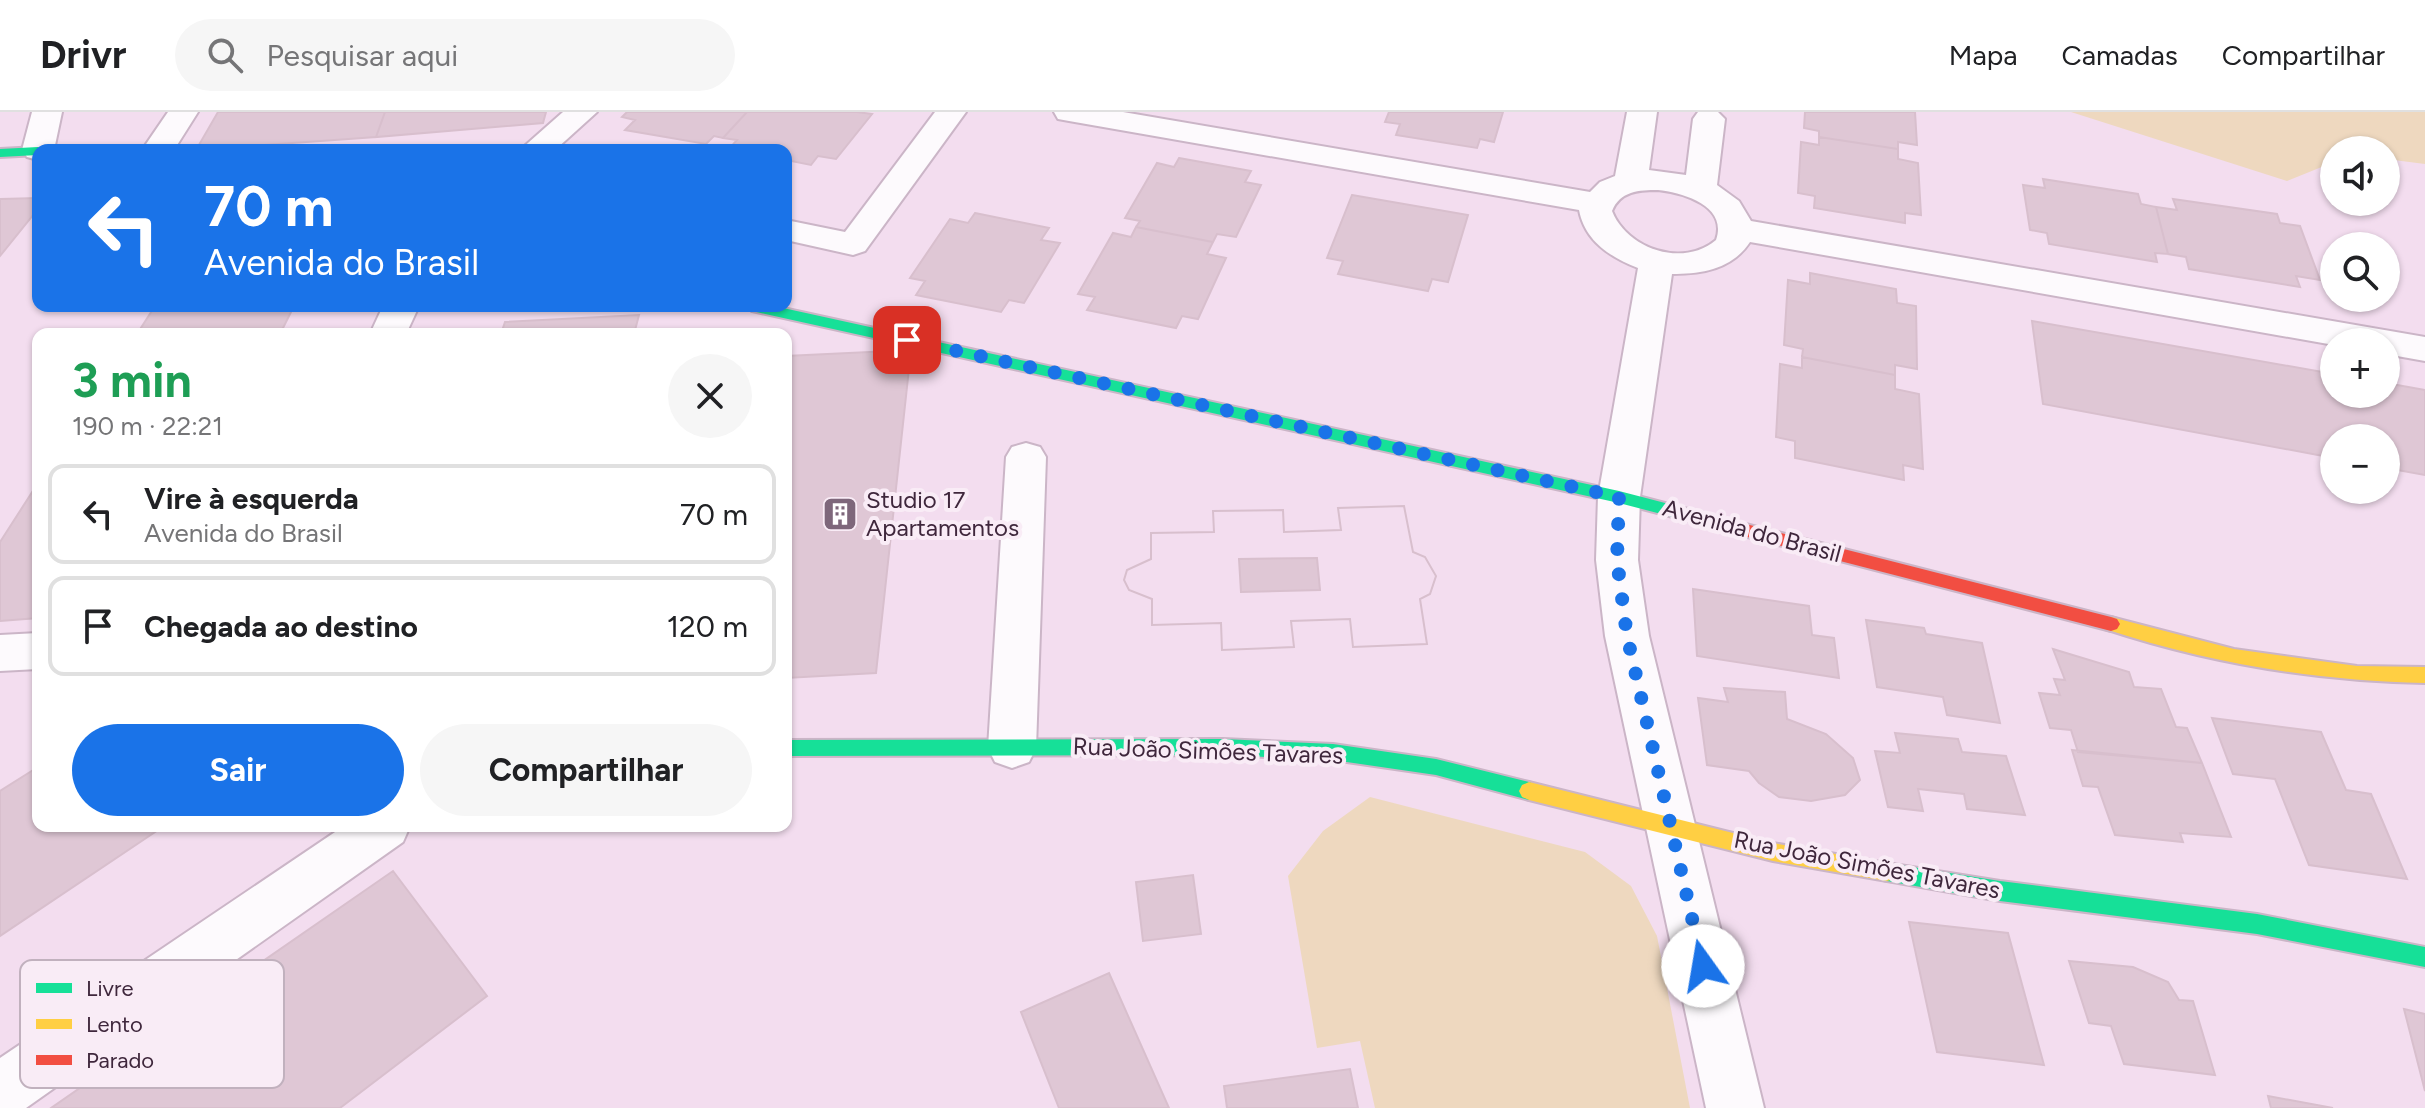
<!DOCTYPE html>
<html lang="pt">
<meta charset="utf-8">
<style>
:root{--surface:#fff;--page:#f6f6f6;--text:#202124;--muted:#757577;--line:#e0e0e0;--accent:#1a73e8}
body{margin:0;font-family:Figtree,sans-serif;background:var(--page);color:var(--text);height:100vh;display:flex;flex-direction:column;font-size:30px;white-space:nowrap}
*{box-sizing:border-box;margin:0}
p{font-size:26px;color:var(--muted)}
.icon{flex:none;width:44px;height:44px;fill:none;stroke:currentColor;stroke-width:2;stroke-linecap:round;stroke-linejoin:round}
.map{position:relative;flex:1;overflow:hidden}
.side{position:absolute;left:32px;top:216px;width:760px;height:504px;display:flex;flex-direction:column;background:var(--surface);border-radius:16px;box-shadow:0 2px 6px #0004}
.side>*{flex:none}
.top-card{position:absolute;left:32px;top:32px;width:760px;height:168px;border-radius:16px;box-shadow:0 2px 6px #0004;background:#1a73e8;color:#fff;overflow:hidden}
.tools{position:absolute;left:2320px;top:24px;display:grid;gap:16px}
.tools a{display:grid;place-items:center;width:80px;height:80px;border-radius:50%;background:var(--surface);box-shadow:0 2px 6px #0004;font-size:40px}
.pin{position:absolute;display:grid;place-items:center;width:68px;height:68px;color:#fff;margin:-34px;border-radius:16px;box-shadow:0 4px 12px #0006}
.me{position:absolute;width:88px;margin:-44px;rotate:347deg;stroke-linejoin:round;filter:drop-shadow(0 0 6px #0008)}
.turn{display:flex;align-items:center;gap:28px;height:168px;padding:0 40px;font-size:36px}
.turn .icon{width:104px;height:104px;stroke-width:2.5}
.turn b{display:block;font-size:56px;line-height:68px}
.round{display:grid;place-items:center;flex:none;width:84px;height:84px;border-radius:42px;background:var(--page)}
.summary{display:flex;align-items:center;justify-content:space-between;height:136px;padding:0 40px}
h1{font-size:48px;font-weight:700;line-height:60px;color:#1e9e55}
.primary-button{display:flex;gap:16px;margin-top:auto;padding:16px 40px}
.primary-button a{flex:1;height:92px;border-radius:48px;background:var(--accent);color:#fff;font-size:32px;font-weight:700;line-height:92px;text-align:center}
.primary-button a+a{background:var(--page);color:var(--text)}
ul{padding:0;list-style:none}
li{display:flex;align-items:center;gap:24px;height:100px;margin:0 16px 12px;padding:0 24px;border:4px solid var(--line);border-radius:16px}
li div{flex:1}
li b{display:block;font-size:30px}
li em{font-style:normal}
header{display:flex;align-items:center;gap:48px;box-sizing:border-box;height:112px;padding:0 40px;background:var(--surface);border-bottom:2px solid var(--line)}
header strong{font-size:38px}
nav{display:flex;gap:44px;margin-inline-start:auto;font-size:28px}
.search{width:560px;height:72px;background:var(--page);display:flex;align-items:center;gap:20px;box-sizing:border-box;padding:0 28px;border-radius:44px;color:var(--muted);font-size:30px}
.map>svg:first-child{display:block}
.green{fill:#eed8bf}
.building{fill:#dfc7d5;stroke:#d8bfcd;stroke-width:2;fill-rule:evenodd}
.lines{fill:none;stroke-linecap:round;stroke-linejoin:round}
.street-casing{stroke:#cbb5c7;stroke-width:4}
.fast-casing{stroke:#cbb5c7;stroke-width:4}
.slow-casing{stroke:#cbb5c7;stroke-width:4}
.jam-casing{stroke:#cbb5c7;stroke-width:4}
.street{fill:#fdfafd;fill-rule:evenodd}
.fast{fill:#16e098;fill-rule:evenodd}
.slow{fill:#ffcf43;fill-rule:evenodd}
.jam{fill:#f24e42;fill-rule:evenodd}
.route{stroke:#1a73e8;stroke-width:14;stroke-dasharray:0 25.2}
.labels{text-anchor:middle;stroke-width:8;stroke-linejoin:round;paint-order:stroke}
.poi-label{font-size:24px;fill:#3f273c;stroke:#f9ecf6;text-anchor:start}
.street-label{font-size:24px;fill:#3f273c;stroke:#f9ecf6}
.key{fill:#f9ecf6;stroke:#c1b1be;stroke-width:2}
.key-label{font-size:22px;fill:#3f273c}
</style>
<header>
<strong>Drivr</strong>
<div class="search"><svg class="icon" aria-label="search" viewBox="0 0 24 24"><circle cx="10" cy="10" r="6"/><path d="M15 15l6 6"/></svg>Pesquisar aqui</div>
<nav><a>Mapa</a><a>Camadas</a><a>Compartilhar</a></nav>
</header>
<div class="map">
<svg width="2425" height="996" viewBox="0 0 2425 996">
<rect width="100%" height="100%" fill="#f3ddef"/>
<path class="green" d="M 2071,0 L 2425,0 L 2425,52 L 2386,47 L 2386,38 L 2334,38 L 2334,50 L 2287,69 Z
M 1370,685 L 1585,740 L 1631,774 L 1657,824 L 1690,996 L 1375,996 L 1360,929 L 1317,936 L 1288,764 L 1323,719 Z"/>
<path class="building" d="M 218,0 L 385,0 L 376,25 L 196,38 Z
M 385,0 L 546,0 L 543,11 L 376,25 Z
M 627,0 L 747,0 L 723,26 L 714,24 L 706,32 L 625,18 L 635,8 L 622,5 Z
M 747,0 L 857,0 L 872,2 L 836,47 L 818,44 L 811,53 L 786,48 L 786,38 L 728,38 L 737,28 L 723,26 Z
M 1389,0 L 1503,0 L 1494,30 L 1480,27 L 1477,36 L 1396,23 L 1400,12 L 1385,10 Z
M 1805,0 L 1915,0 L 1917,33 L 1898,30 L 1898,37 L 1819,25 L 1819,19 L 1804,16 Z
M 1819,25 L 1898,37 L 1898,47 L 1918,51 L 1921,103 L 1905,101 L 1905,111 L 1814,96 L 1815,84 L 1798,81 L 1801,30 L 1819,33 Z
M 1179,46 L 1251,59 L 1245,70 L 1261,73 L 1236,125 L 1217,122 L 1213,130 L 1136,115 L 1140,109 L 1125,106 L 1157,51 L 1174,55 Z
M 2043,67 L 2138,82 L 2141,92 L 2156,95 L 2168,142 L 2155,141 L 2157,150 L 2049,132 L 2047,121 L 2030,118 L 2023,73 L 2045,76 Z
M 1352,83 L 1468,103 L 1448,170 L 1432,167 L 1428,179 L 1338,162 L 1343,149 L 1327,146 Z
M 38,86 L 38,97 L 0,144 L 0,87 Z
M 2173,87 L 2277,102 L 2280,111 L 2300,114 L 2320,168 L 2296,164 L 2300,175 L 2189,157 L 2186,145 L 2168,142 L 2156,95 L 2177,98 Z
M 975,101 L 1049,116 L 1041,128 L 1060,131 L 1024,191 L 1009,188 L 1001,200 L 916,183 L 925,169 L 910,166 L 950,107 L 968,111 Z
M 1136,115 L 1213,130 L 1207,142 L 1226,146 L 1198,207 L 1182,204 L 1176,216 L 1087,198 L 1095,185 L 1078,182 L 1113,121 L 1131,125 Z
M 1810,161 L 1896,177 L 1897,191 L 1916,194 L 1917,257 L 1895,253 L 1895,263 L 1802,245 L 1803,237 L 1784,233 L 1788,168 L 1810,172 Z
M 155,194 L 294,194 L 280,222 L 137,222 Z
M 639,203 L 634,222 L 501,222 L 505,210 Z
M 2032,209 L 2334,262 L 2334,282 L 2386,282 L 2386,271 L 2425,278 L 2425,363 L 2386,356 L 2386,326 L 2334,326 L 2334,346 L 2043,292 Z
M 911,238 L 876,561 L 786,566 L 786,244 Z
M 1802,245 L 1895,263 L 1895,277 L 1919,282 L 1923,357 L 1903,353 L 1904,368 L 1795,346 L 1795,329 L 1776,325 L 1780,252 L 1802,256 Z
M 38,371 L 38,506 L 0,509 L 0,430 Z
M 1404,394 L 1413,440 L 1425,445 L 1436,464 L 1430,482 L 1420,487 L 1427,532 L 1353,535 L 1350,507 L 1291,509 L 1294,535 L 1222,538 L 1221,511 L 1152,513 L 1152,487 L 1129,478 L 1124,468 L 1127,458 L 1151,447 L 1151,421 L 1214,420 L 1213,399 L 1283,398 L 1284,420 L 1341,418 L 1338,396 ZM 1317,446 L 1320,478 L 1241,480 L 1239,447 Z
M 1404,394 L 1413,440 L 1425,445 L 1436,464 L 1430,482 L 1420,487 L 1427,532 L 1353,535 L 1350,507 L 1291,509 L 1294,535 L 1222,538 L 1221,511 L 1152,513 L 1152,487 L 1129,478 L 1124,468 L 1127,458 L 1151,447 L 1151,421 L 1214,420 L 1213,399 L 1283,398 L 1284,420 L 1341,418 L 1338,396 Z
M 1693,477 L 1809,494 L 1812,523 L 1834,526 L 1839,566 L 1697,544 Z
M 1866,508 L 1924,516 L 1926,522 L 1982,531 L 2000,611 L 1947,603 L 1943,585 L 1877,575 Z
M 2053,537 L 2129,560 L 2134,575 L 2161,577 L 2176,615 L 2187,616 L 2202,651 L 2078,640 L 2071,618 L 2050,616 L 2039,581 L 2060,583 L 2054,567 L 2065,568 Z
M 1724,576 L 1785,580 L 1787,607 L 1826,622 L 1853,646 L 1860,668 L 1845,683 L 1811,689 L 1779,685 L 1759,671 L 1749,659 L 1707,653 L 1698,586 L 1728,590 Z
M 2212,606 L 2321,620 L 2346,678 L 2371,682 L 2407,767 L 2309,753 L 2275,667 L 2233,662 Z
M 1895,621 L 1958,627 L 1962,640 L 2006,644 L 2025,703 L 1967,697 L 1964,682 L 1918,677 L 1923,699 L 1888,695 L 1875,639 L 1900,641 Z
M 2072,638 L 2202,651 L 2231,725 L 2180,721 L 2183,730 L 2115,723 L 2098,675 L 2083,674 Z
M 38,655 L 38,714 L 164,714 L 0,824 L 0,679 Z
M 393,759 L 487,884 L 340,996 L 51,996 Z
M 1193,763 L 1201,822 L 1143,829 L 1136,770 Z
M 1909,810 L 2008,821 L 2044,953 L 1937,940 Z
M 2069,849 L 2133,855 L 2168,870 L 2179,888 L 2193,889 L 2215,963 L 2124,952 L 2111,914 L 2089,911 Z
M 1109,861 L 1169,996 L 1059,996 L 1021,900 Z
M 2404,897 L 2425,902 L 2425,979 Z
M 1350,957 L 1358,996 L 1227,996 L 1224,974 Z
M 2268,984 L 2333,996 L 2271,996 Z"/>
<g class="lines">
<g class="street-casing">
<path id="street" d="M 32,0 L 62,0 L 54,38 L 38,38 L 38,48 L 27,45 L 22,38 Z
M 168,0 L 198,0 L 174,38 L 142,38 Z
M 563,0 L 597,0 L 555,38 L 520,38 Z
M 935,0 L 966,0 L 865,139 L 853,143 L 786,128 L 786,108 L 845,120 Z
M 1054,0 L 1123,0 L 1590,80 L 1600,70 L 1615,64 L 1627,0 L 1657,0 L 1649,58 L 1686,63 L 1693,7 L 1698,0 L 1718,0 L 1725,7 L 1717,73 L 1739,89 L 1751,109 L 2425,225 L 2425,249 L 2386,242 L 2386,230 L 2334,230 L 2334,233 L 1750,130 C 1732,157 1703,162 1672,162 L 1640,385 L 1638,448 L 1649,524 L 1764,996 L 1706,996 L 1605,524 L 1596,448 L 1598,385 L 1638,156 C 1610,145 1585,129 1579,98 L 1069,9 L 1058,7 ZM 1658,78 C 1684,81 1728,94 1716,128 C 1683,156 1627,137 1612,99 C 1620,79 1639,78 1658,78 Z
M 383,194 L 419,194 L 406,222 L 370,222 Z
M 1026,331 L 1040,335 L 1046,345 L 1036,636 L 1029,650 L 1012,656 L 995,650 L 988,636 L 1006,345 L 1012,335 Z
M 38,521 L 38,557 L 0,559 L 0,523 Z
M 344,714 L 410,714 L 403,730 L 26,996 L 0,996 L 0,946 Z"/>
</g>
<g class="fast-casing">
<path id="fast" d="M 38,35 L 44,38 L 38,38 L 38,43 L 0,45 L 0,37 Z
M 745,194 L 774,194 L 1619,379 L 1738,410 L 1747,416 L 1738,422 L 1619,391 L 752,199 Z
M 1223,627 L 1333,632 L 1436,647 L 1529,670 L 1536,673 L 1539,679 L 1536,685 L 1529,688 L 1436,663 L 1333,648 L 1223,643 L 786,644 L 786,628 Z
M 1887,751 L 2000,769 L 2257,802 L 2425,835 L 2425,855 L 2257,822 L 2000,789 L 1887,769 L 1880,767 L 1877,760 L 1880,753 Z"/>
</g>
<g class="slow-casing">
<path id="slow" d="M 2111,505 L 2234,537 L 2357,554 L 2425,555 L 2425,571 C 2317,569 2208,551 2105,517 L 2102,512 L 2105,507 Z
M 1529,670 L 1773,731 L 1887,751 L 1894,753 L 1897,760 L 1894,767 L 1887,769 L 1773,749 L 1529,688 L 1522,685 L 1519,679 L 1522,673 Z"/>
</g>
<g class="jam-casing">
<path id="jam" d="M 1738,410 L 2111,505 L 2117,507 L 2120,512 L 2117,517 L 2111,519 L 1732,421 L 1729,416 L 1732,411 Z"/>
</g>
<use href="#street" class="street"/>
<use href="#fast" class="fast"/>
<use href="#slow" class="slow"/>
<use href="#jam" class="jam"/>
</g>
<g class="lines">
<path class="route" d="M 907,228 L 1619,385 L 1617,448 L 1627,524 L 1703,854"/>
</g>
<defs>
<g id="building-square" transform="scale(1.8)"><rect x="-9" y="-9" width="18" height="18" rx="4" fill="#7e677b" stroke="#f9ecf6"/><path d="M-4-6H4V6H1V3H-1V6H-4ZM-2.5-4.3h1.7v1.8h-1.7ZM.8-4.3h1.7v1.8H.8ZM-2.5-1h1.7V.8h-1.7ZM.8-1h1.7V.8H.8Z" fill="#fff"/></g>
</defs>
<g fill-rule="evenodd">
<use href="#building-square" x="840" y="402"/>
</g>
<g class="labels">
<g class="poi-label">
<text x="866" y="396">Studio 17<tspan x="866" dy="28">Apartamentos</tspan></text>
</g>
<g class="street-label">
<text transform="translate(1752 419) rotate(15)" y="8">Avenida do Brasil</text>
<text transform="translate(1208 639) rotate(2)" y="8">Rua João Simões Tavares</text>
<text transform="translate(1867 753) rotate(11)" y="8">Rua João Simões Tavares</text>
</g>
</g>
<rect x="20" y="848" width="264" height="128" rx="12" class="key"/>
<rect x="36" y="871" width="36" height="10" fill="#16e098"/>
<rect x="36" y="907" width="36" height="10" fill="#ffcf43"/>
<rect x="36" y="943" width="36" height="10" fill="#f24e42"/>
<g class="key-label">
<text x="86" y="884">Livre</text>
<text x="86" y="920">Lento</text>
<text x="86" y="956">Parado</text>
</g>
</svg>
<div class="tools">
<a><svg class="icon" aria-label="sound" viewBox="0 0 24 24"><path d="M4 9h4l5-4v14l-5-4H4zM17 9q2 3 0 6"/></svg></a>
<a><svg class="icon" aria-label="search" viewBox="0 0 24 24"><circle cx="10" cy="10" r="6"/><path d="M15 15l6 6"/></svg></a>
<a>+</a>
<a>−</a>
</div>
<div class="pin" style="left:907px;top:228px;background:#d93025"><svg class="icon" aria-label="arrive" viewBox="0 0 24 24"><path d="M6 21V4h12l-3 4 3 4H6"/></svg></div>
<svg class="me" style="left:1703px;top:854px" viewBox="-20 -20 40 40"><circle r="19" fill="#fff"/><path d="M0-13L10 11 0 6-10 11z" fill="#1a73e8"/></svg>
<div class="top-card">
<div class="turn"><svg class="icon" aria-label="left" viewBox="0 0 24 24"><path d="M17 20v-9H6M10 6l-5 5 5 5"/></svg><div><b>70 m</b>Avenida do Brasil</div></div>
</div>
<section class="side">
<div class="summary"><div><h1>3 min</h1><p>190 m · 22:21</p></div><a class="round"><svg class="icon" aria-label="close" viewBox="0 0 24 24"><path d="M6 6l12 12M18 6L6 18"/></svg></a></div>
<ul>
<li><svg class="icon" aria-label="left" viewBox="0 0 24 24"><path d="M17 20v-9H6M10 6l-5 5 5 5"/></svg><div><b>Vire à esquerda</b><p>Avenida do Brasil</p></div><em>70 m</em></li>
<li><svg class="icon" aria-label="arrive" viewBox="0 0 24 24"><path d="M6 21V4h12l-3 4 3 4H6"/></svg><div><b>Chegada ao destino</b></div><em>120 m</em></li>
</ul>
<div class="primary-button"><a>Sair</a><a>Compartilhar</a></div>
</section>
</div>
